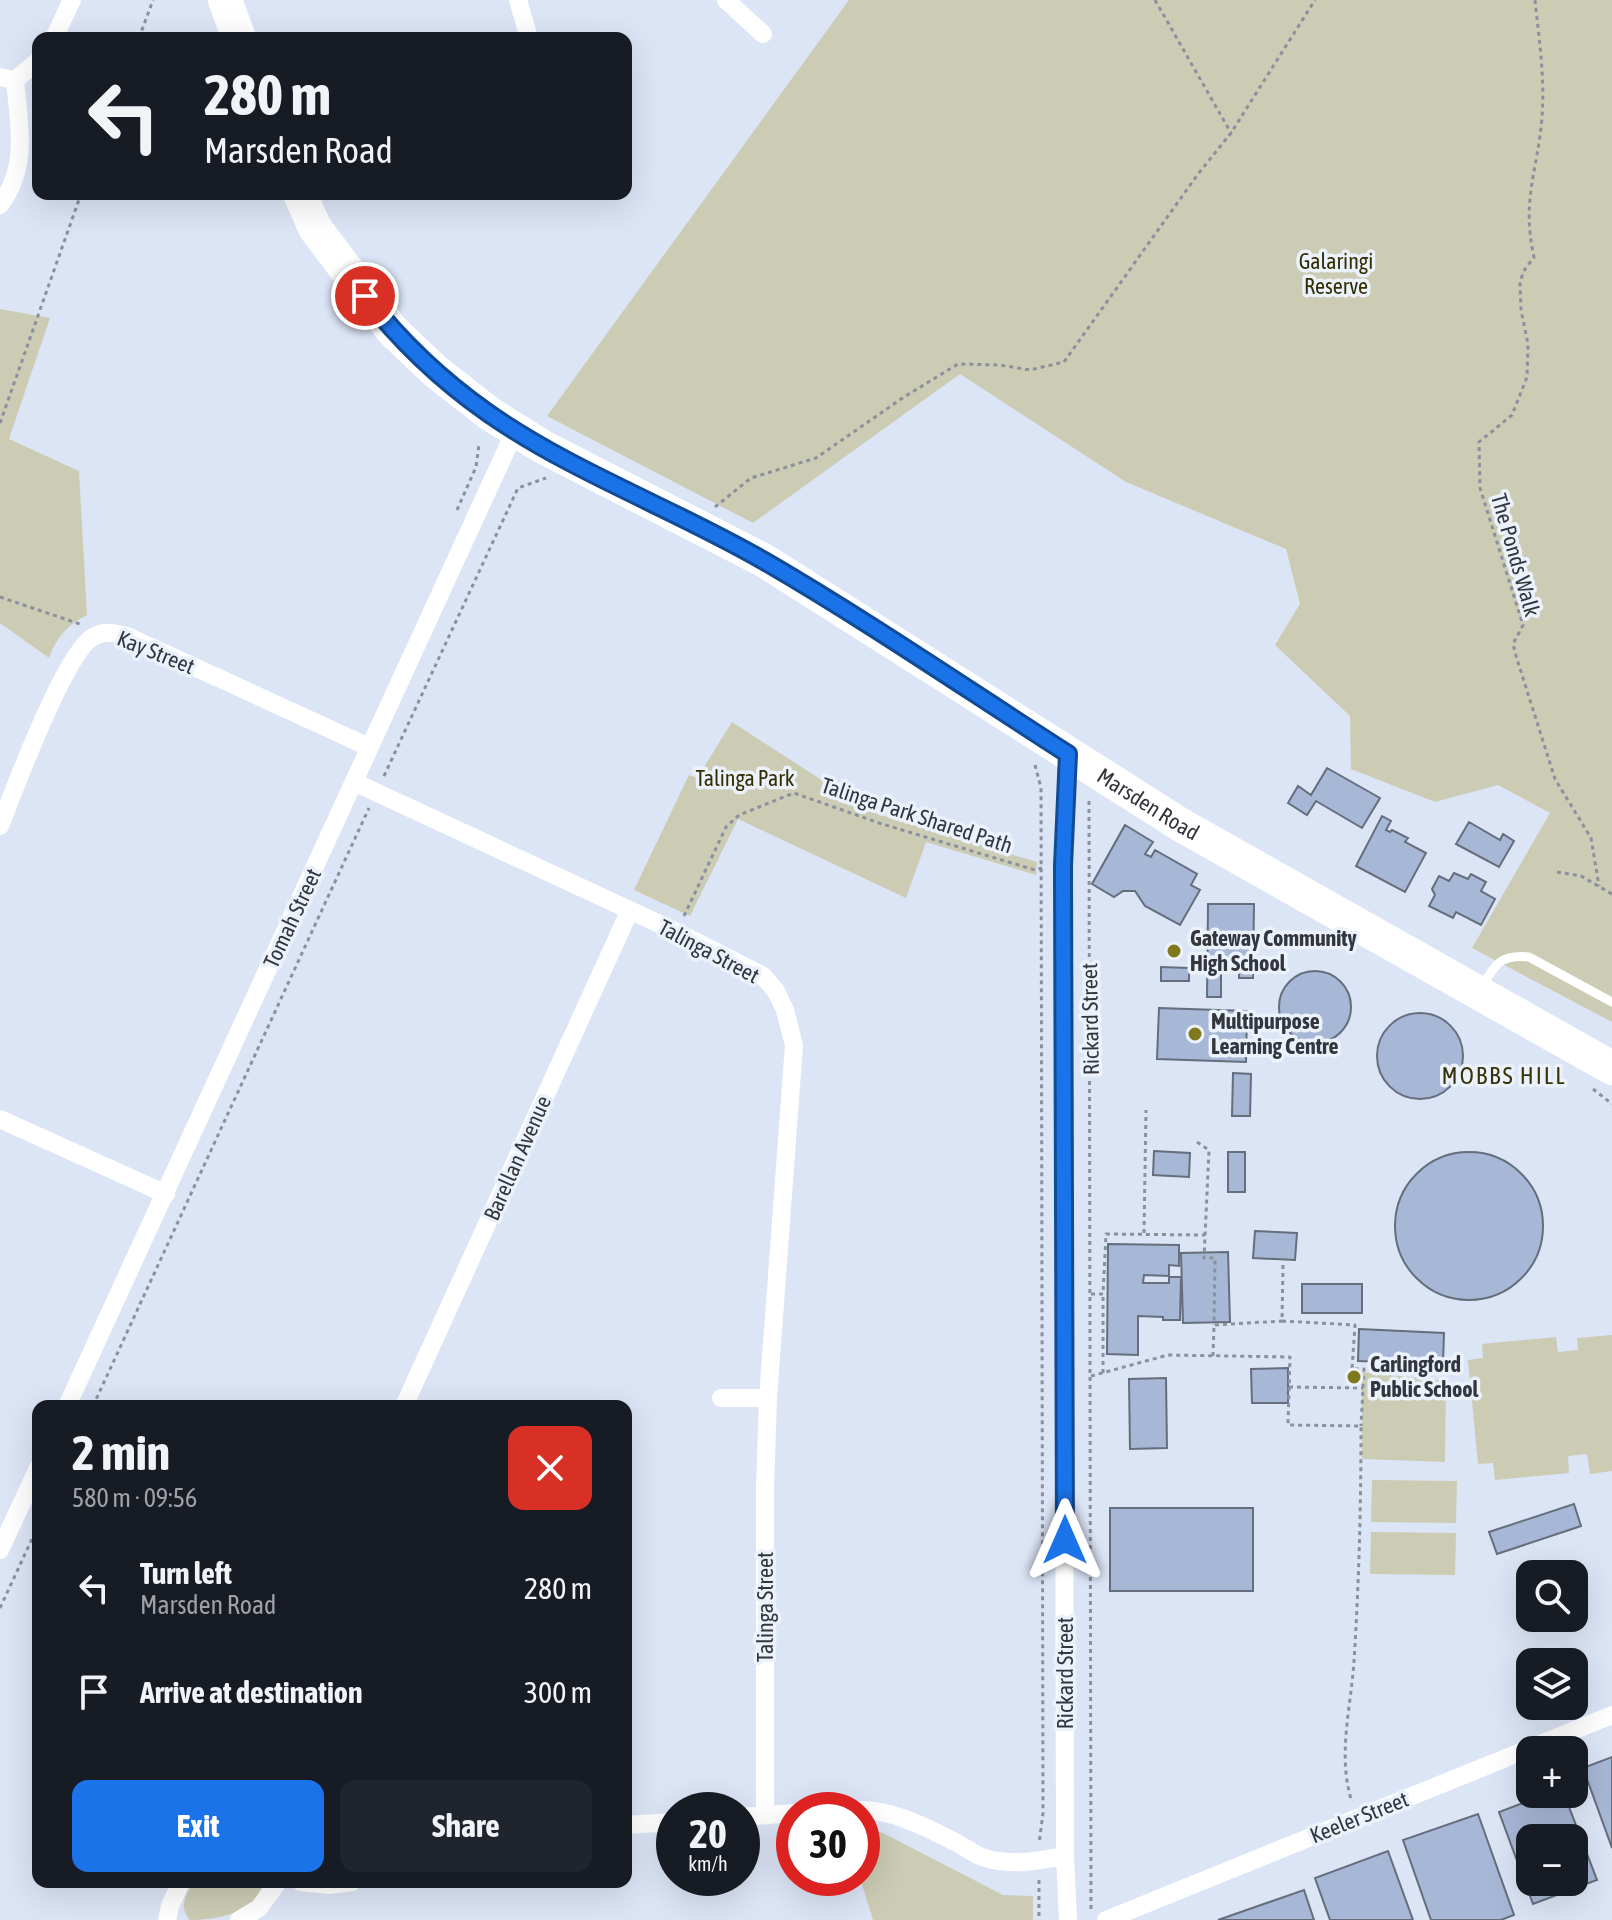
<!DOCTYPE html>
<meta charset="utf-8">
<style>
:root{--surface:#171b24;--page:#20242c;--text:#f1f3f6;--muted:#9ea1a6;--accent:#1a73e8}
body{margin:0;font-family:"Asap Condensed",sans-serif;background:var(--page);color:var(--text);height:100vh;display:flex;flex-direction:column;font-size:30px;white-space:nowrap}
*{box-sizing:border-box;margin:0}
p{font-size:26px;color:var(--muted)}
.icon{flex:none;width:44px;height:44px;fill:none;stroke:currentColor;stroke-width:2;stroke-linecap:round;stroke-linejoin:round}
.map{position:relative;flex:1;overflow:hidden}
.side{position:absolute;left:32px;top:1400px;width:600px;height:488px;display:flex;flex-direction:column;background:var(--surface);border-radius:16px;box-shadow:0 8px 32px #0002}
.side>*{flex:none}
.hud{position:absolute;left:32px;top:32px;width:600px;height:168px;border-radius:16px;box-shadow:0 8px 32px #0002;background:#171b24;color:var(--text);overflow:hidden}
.fabs{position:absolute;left:1516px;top:1560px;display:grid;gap:16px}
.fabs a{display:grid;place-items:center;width:72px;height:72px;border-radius:16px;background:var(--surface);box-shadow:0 8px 32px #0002;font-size:40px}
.speed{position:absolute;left:656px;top:1792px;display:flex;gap:16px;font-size:40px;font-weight:700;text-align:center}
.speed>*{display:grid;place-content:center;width:104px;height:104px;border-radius:50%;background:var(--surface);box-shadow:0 8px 32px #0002;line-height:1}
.speed small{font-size:20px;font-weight:400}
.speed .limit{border:12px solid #d22;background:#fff;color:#111}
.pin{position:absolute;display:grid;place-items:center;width:68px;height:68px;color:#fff;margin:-34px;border:4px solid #fff;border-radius:50%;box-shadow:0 2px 8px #0007}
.me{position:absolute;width:88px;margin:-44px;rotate:0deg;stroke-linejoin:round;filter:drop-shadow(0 0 6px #0008)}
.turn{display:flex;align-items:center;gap:28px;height:168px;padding:0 40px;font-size:36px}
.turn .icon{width:104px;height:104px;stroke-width:2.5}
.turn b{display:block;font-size:56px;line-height:68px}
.round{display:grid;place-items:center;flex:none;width:84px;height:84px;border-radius:16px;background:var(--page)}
.headline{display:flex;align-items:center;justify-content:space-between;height:136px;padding:0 40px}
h1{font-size:48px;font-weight:700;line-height:60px}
.button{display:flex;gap:16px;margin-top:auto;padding:16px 40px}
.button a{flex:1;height:92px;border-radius:16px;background:var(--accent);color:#fff;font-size:32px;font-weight:700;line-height:92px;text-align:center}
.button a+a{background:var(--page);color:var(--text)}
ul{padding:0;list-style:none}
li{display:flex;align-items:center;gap:24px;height:104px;padding:0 40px}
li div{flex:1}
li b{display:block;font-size:30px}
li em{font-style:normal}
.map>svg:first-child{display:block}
.green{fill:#cccbb4}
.building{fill:#a7b7d6;stroke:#666d7c;stroke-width:2;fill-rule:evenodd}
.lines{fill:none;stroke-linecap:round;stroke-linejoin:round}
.path{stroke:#8a919d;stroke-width:3;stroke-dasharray:4 4;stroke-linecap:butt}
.lane{stroke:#fff;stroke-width:9}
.street{stroke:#fff;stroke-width:18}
.highway{stroke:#fff;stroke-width:34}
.route-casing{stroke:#114b97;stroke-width:20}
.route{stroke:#1a73e8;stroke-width:14}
.poi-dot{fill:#7f781d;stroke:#ecf2fc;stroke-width:3}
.labels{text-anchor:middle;stroke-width:7;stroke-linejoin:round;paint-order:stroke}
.park-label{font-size:22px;fill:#322e00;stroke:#ecf2fc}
.street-label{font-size:22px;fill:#33373d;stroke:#ecf2fc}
.poi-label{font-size:22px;font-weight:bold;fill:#33373d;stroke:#ecf2fc;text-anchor:start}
.neighbourhood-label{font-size:24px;letter-spacing:2px;fill:#373409;stroke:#ecf2fc}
</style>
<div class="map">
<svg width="1612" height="1920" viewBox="0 0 1612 1920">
<rect width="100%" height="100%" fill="#dce5f6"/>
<path class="green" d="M 849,0 L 1612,0 L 1612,1022 L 1472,948 L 1550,813 L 1498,785 L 1435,802 L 1351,769 L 1350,716 L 1275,645 L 1300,604 L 1286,549 L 1126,482 L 960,374 L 753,523 L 547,416 Z
M 0,309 L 50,318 L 9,439 L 79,471 L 87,615 C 67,625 57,637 49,658 L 0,623 Z
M 732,722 L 871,812 L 1037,862 L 1036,875 L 926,842 L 906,898 L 738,819 L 690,916 L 634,890 L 689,775 L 697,778 Z
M 1612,1335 L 1612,1471 L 1590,1474 L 1587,1454 L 1568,1456 L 1569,1473 L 1495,1480 L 1493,1463 L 1478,1464 L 1468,1360 L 1483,1358 L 1482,1344 L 1556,1337 L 1558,1352 L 1578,1350 L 1577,1338 Z
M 1362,1372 L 1446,1381 L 1445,1462 L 1362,1459 Z
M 1372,1480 L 1457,1481 L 1456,1523 L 1371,1522 Z
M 1371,1532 L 1456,1533 L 1455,1575 L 1370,1574 Z
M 863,1828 L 883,1833 L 1003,1895 L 1033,1896 L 1033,1920 L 873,1920 L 860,1878 L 862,1878 Z
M 193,1882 L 263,1882 C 258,1913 215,1920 190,1920 C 178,1907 186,1896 193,1882 Z"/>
<path class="building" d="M 1327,768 L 1380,798 L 1362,828 L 1316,801 L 1307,815 L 1288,803 L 1298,786 L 1311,795 Z
M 1382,816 L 1391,821 L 1386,830 L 1390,832 L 1392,830 L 1408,838 L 1405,842 L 1426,853 L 1405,892 L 1356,866 Z
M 1469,822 L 1500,840 L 1503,834 L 1514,841 L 1499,867 L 1456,844 Z
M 1125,825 L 1153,842 L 1145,854 L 1151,857 L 1155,850 L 1197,874 L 1191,885 L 1200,890 L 1180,925 L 1145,906 L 1135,891 L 1123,891 L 1114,897 L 1092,884 Z
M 1454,873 L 1468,879 L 1471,874 L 1486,882 L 1481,891 L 1495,899 L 1481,925 L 1456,912 L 1453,918 L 1429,906 L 1435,895 L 1432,889 L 1439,876 L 1449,881 Z
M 1208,904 L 1254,904 L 1253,978 L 1239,978 L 1239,963 L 1226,963 L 1226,972 L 1221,971 L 1221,997 L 1207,997 Z
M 1161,967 L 1189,968 L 1189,981 L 1161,981 Z
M1279 1007a36 36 0 1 1 72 0a36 36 0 1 1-72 0Z
M 1159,1008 L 1247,1011 L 1246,1062 L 1157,1059 Z
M1377 1056a43 43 0 1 1 86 0a43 43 0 1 1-86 0Z
M 1233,1073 L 1251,1074 L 1250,1116 L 1232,1116 Z
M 1154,1151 L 1190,1153 L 1189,1177 L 1153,1175 Z
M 1228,1152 L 1245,1152 L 1245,1192 L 1228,1192 Z
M1395 1226a74 74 0 1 1 148 0a74 74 0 1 1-148 0Z
M 1255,1231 L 1297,1233 L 1295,1260 L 1253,1258 Z
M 1108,1244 L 1179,1245 L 1179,1266 L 1169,1265 L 1169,1276 L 1144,1275 L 1143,1283 L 1169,1283 L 1169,1277 L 1181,1277 L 1180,1320 L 1163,1320 L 1163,1317 L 1138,1316 L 1138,1355 L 1107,1354 Z
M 1228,1252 L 1230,1322 L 1183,1323 L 1181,1253 Z
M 1302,1284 L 1362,1284 L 1362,1313 L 1302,1313 Z
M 1359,1329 L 1444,1333 L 1443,1364 L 1358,1361 Z
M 1288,1368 L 1288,1403 L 1252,1403 L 1251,1369 Z
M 1166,1378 L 1167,1448 L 1130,1449 L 1129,1379 Z
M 1574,1504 L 1581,1526 L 1497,1554 L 1489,1532 Z
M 1110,1508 L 1253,1508 L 1253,1591 L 1110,1591 Z
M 1612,1757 L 1612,1848 L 1583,1768 Z
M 1547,1794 L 1564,1794 L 1597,1880 L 1533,1904 L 1499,1812 ZM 1530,1838 L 1574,1838 L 1574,1882 L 1530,1882 Z
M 1478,1814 L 1514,1915 L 1501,1920 L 1431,1920 L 1403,1840 Z
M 1388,1851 L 1413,1920 L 1330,1920 L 1315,1878 Z
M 1304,1890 L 1314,1920 L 1218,1920 Z"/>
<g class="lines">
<path class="path" d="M 1155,0 L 1231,133
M 1535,0 C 1539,39 1545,78 1542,117 C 1538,170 1521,200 1534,257 L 1523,272 L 1520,284 L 1521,310 L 1528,344 L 1527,377 L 1512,415 L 1479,442 L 1480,488 L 1523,625 L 1513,644 L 1516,656 L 1555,779 L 1591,838 L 1599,886
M 139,38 L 153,0
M 0,423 L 81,194
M 715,507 L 751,478 L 816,458 L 904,397 L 958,364 L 1000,365 L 1030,370 L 1064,362 L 1198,174 L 1231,133 L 1315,0
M 457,510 L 476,467 L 479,444
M 0,597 L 80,624
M 1035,765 L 1041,788 L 1043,1813 L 1039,1844
M 384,776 L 518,488 L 546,478
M 1089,801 L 1091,1910
M 1557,872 L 1581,876 L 1612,894
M 684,916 L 726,827 L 739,815 L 794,793 L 879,823 L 1035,870 L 1042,868
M 1593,1089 L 1612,1104
M 1197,1142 L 1209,1150 L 1204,1258 L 1215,1258 L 1214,1325
M 1144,1233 L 1146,1110
M 1283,1265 L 1282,1321 L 1355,1325 L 1352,1369 L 1364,1369 L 1361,1426
M 1091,1294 L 1103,1294 L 1106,1234 L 1205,1235
M 1213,1356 L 1214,1325 L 1282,1321
M 1103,1373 L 1103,1294
M 1091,1376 L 1168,1355 L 1290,1357 L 1288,1425 L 1361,1426 C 1361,1505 1359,1583 1354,1661 C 1351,1708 1337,1756 1352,1802
M 1289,1387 L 1363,1388
M 93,1406 L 369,808
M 0,1608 L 38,1526
M 1039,1880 L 1039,1920"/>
<path class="lane" d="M 1482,987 C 1495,964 1501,954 1529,957 L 1612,1002"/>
<path class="street" d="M 518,0 L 529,38
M 726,0 L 763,34
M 54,38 L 72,0
M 0,77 L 15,80 L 38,61
M 0,205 C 29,166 19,126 15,80
M 354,782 L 679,933 L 762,975 L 776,991 L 785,1010 L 794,1045 L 768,1398 L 765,1488 L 765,1815
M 0,826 C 14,790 65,653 93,637 C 105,630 117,633 129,637 L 369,747
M 0,1119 L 166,1194
M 721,1398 L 768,1398
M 67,1406 L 515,431
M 404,1406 L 630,910
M 0,1550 L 38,1468
M 852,1810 C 890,1808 924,1826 957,1843 C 966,1848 975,1855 985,1858 C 1012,1866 1038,1861 1065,1856
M 742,1817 L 794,1813
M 626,1825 L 674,1822
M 301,1882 L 329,1885 L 352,1882
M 167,1920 L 170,1906 L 181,1882
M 239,1920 L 259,1908 L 278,1882
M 1068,1920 L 1065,1856 L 1063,866 L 1068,754
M 1106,1920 L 1612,1715"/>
<g class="highway">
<path d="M 225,0 L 239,38"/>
<path id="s1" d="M 300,194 L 315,228 L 392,330 L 435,371 L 490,414 L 543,447 L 765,561 L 1181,825 L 1612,1068"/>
</g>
</g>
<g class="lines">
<g class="route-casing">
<path id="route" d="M 365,296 C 400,341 441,380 488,413 C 574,473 675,509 766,562 C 869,622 968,690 1068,754 L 1063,866 L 1065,1540"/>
</g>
<use href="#route" class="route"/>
</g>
<g class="poi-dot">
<circle cx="1174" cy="951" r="8"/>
<circle cx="1195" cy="1034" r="8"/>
<circle cx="1354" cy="1377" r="8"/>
</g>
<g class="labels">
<g class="park-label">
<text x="1336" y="269">Galaringi<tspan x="1336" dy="25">Reserve</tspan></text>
<text x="745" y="786">Talinga Park</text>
</g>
<g class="street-label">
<text transform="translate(1516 555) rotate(74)" y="8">The Ponds Walk</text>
<text transform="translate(156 652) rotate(22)" y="8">Kay Street</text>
<text dy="8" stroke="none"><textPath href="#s1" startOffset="1060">Marsden Road</textPath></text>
<text transform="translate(917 815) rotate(18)" y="8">Talinga Park Shared Path</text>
<text transform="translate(292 918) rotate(-65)" y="8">Tomah Street</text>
<text transform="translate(709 951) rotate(28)" y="8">Talinga Street</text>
<text transform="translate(1090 1019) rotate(-91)" y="8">Rickard Street</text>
<text transform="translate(517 1158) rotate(-66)" y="8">Barellan Avenue</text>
<text transform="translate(765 1607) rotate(-90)" y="8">Talinga Street</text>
<text transform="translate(1065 1673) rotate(-90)" y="8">Rickard Street</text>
<text transform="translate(1359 1817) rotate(-22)" y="8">Keeler Street</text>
</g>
<g class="poi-label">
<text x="1190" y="946">Gateway Community<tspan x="1190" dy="25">High School</tspan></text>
<text x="1211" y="1029">Multipurpose<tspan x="1211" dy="25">Learning Centre</tspan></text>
<text x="1370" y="1372">Carlingford<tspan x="1370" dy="25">Public School</tspan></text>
</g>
<g class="neighbourhood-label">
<text x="1504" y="1084">MOBBS HILL</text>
</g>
</g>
</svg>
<div class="fabs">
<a><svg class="icon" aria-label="search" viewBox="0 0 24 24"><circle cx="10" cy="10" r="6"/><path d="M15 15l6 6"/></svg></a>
<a><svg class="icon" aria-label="layers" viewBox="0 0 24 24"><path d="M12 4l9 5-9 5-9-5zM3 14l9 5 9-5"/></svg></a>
<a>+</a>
<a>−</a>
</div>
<div class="speed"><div>20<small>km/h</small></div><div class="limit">30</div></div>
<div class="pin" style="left:365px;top:296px;background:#d93025"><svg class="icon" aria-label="arrive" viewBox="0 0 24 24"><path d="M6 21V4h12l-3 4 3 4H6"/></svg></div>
<svg class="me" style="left:1065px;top:1540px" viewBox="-20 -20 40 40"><path d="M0-17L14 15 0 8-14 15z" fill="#1a73e8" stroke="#fff" stroke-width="4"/></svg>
<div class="hud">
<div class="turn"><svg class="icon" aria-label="left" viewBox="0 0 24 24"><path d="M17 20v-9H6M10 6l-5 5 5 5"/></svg><div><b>280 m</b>Marsden Road</div></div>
</div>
<section class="side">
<div class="headline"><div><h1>2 min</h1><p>580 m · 09:56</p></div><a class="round" style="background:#d93025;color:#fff"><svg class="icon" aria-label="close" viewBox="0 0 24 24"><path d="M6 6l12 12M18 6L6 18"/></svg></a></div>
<ul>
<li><svg class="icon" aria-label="left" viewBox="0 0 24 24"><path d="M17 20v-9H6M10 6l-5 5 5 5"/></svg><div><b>Turn left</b><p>Marsden Road</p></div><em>280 m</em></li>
<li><svg class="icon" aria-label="arrive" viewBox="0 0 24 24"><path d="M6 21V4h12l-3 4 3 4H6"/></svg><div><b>Arrive at destination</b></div><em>300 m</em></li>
</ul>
<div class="button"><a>Exit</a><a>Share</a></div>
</section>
</div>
